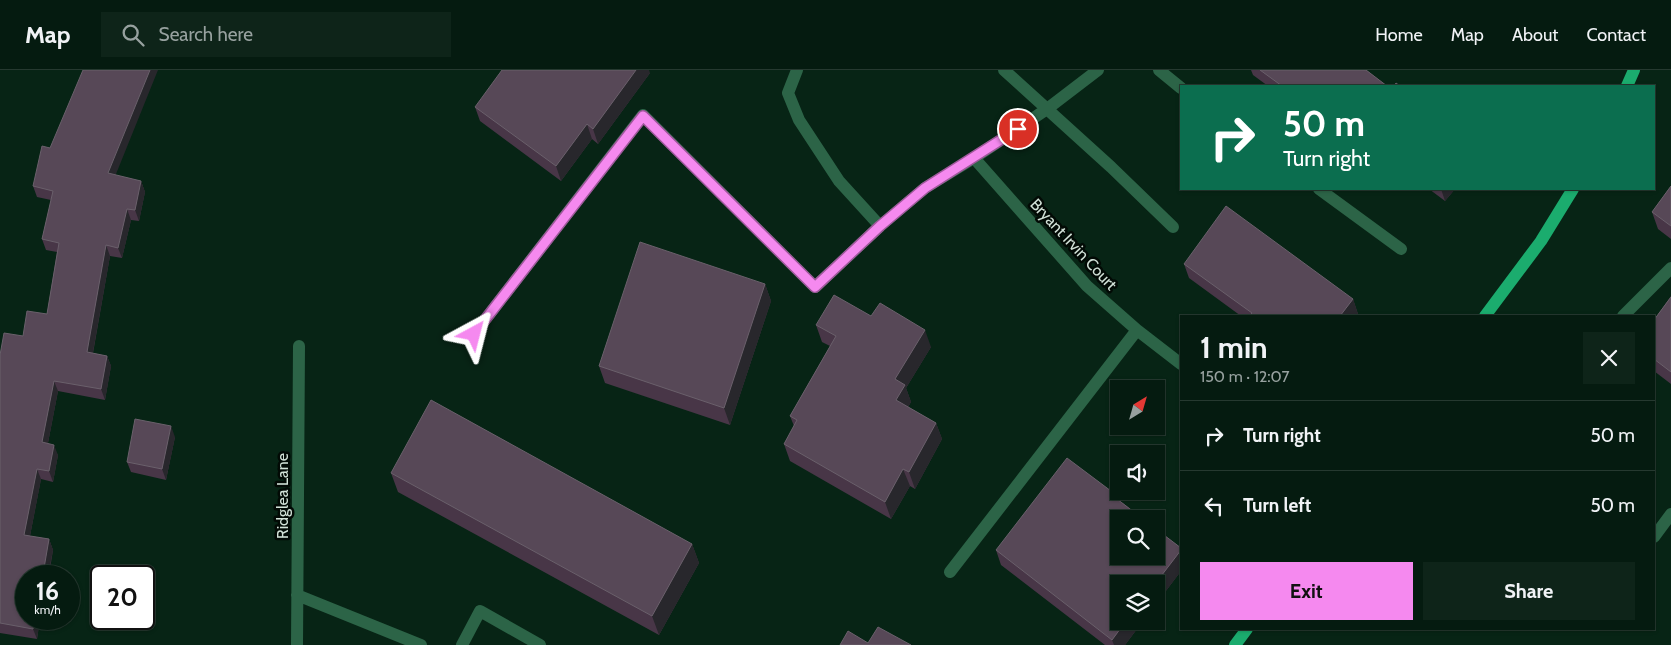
<!DOCTYPE html>
<meta charset="utf-8">
<style>
:root{--surface:#051b10;--page:#0e2419;--text:#f1f3f6;--muted:#97a19f;--line:#263930;--accent:#f589ef}
body{margin:0;font-family:Cabin,sans-serif;background:var(--page);color:var(--text);height:100vh;display:flex;flex-direction:column;font-size:19px;white-space:nowrap}
*{box-sizing:border-box;margin:0}
p{font-size:16px;color:var(--muted)}
.icon{flex:none;width:28px;height:28px;fill:none;stroke:currentColor;stroke-width:2;stroke-linecap:round;stroke-linejoin:round}
.map{position:relative;flex:1;overflow:hidden}
.details{position:absolute;left:1180px;top:245px;width:475px;height:315px;display:flex;flex-direction:column;background:var(--surface);border-radius:0px;box-shadow:0 1px 4px #0004,0 0 0 1px var(--line)}
.details>*{flex:none}
.banner{position:absolute;left:1180px;top:15px;width:475px;height:105px;border-radius:0px;box-shadow:0 1px 4px #0004,0 0 0 1px var(--line);background:#0b6e4f;color:#fff;overflow:hidden}
.needle{width:32px;rotate:37deg}
.controls{position:absolute;left:1110px;top:310px;display:grid;gap:10px}
.controls a{display:grid;place-items:center;width:55px;height:55px;border-radius:0px;background:var(--surface);box-shadow:0 1px 4px #0004,0 0 0 1px var(--line);font-size:25px}
.speed{position:absolute;left:15px;top:495px;display:flex;gap:10px;font-size:25px;font-weight:700;text-align:center}
.speed>*{display:grid;place-content:center;width:65px;height:65px;border-radius:50%;background:var(--surface);box-shadow:0 1px 4px #0004,0 0 0 1px var(--line);line-height:1}
.speed small{font-size:12px;font-weight:400}
.speed .limit{border:2px solid #111;border-radius:8px;background:#fff;color:#111}
.pin{position:absolute;display:grid;place-items:center;width:42px;height:42px;color:#fff;margin:-21px;border:2px solid #fff;border-radius:50%;box-shadow:0 1px 5px #0007}
.me{position:absolute;width:55px;margin:-28px;rotate:38deg;stroke-linejoin:round;filter:drop-shadow(0 0 4px #0008)}
.turn{display:flex;align-items:center;gap:18px;height:105px;padding:0 20px;font-size:22px}
.turn .icon{width:65px;height:65px;stroke-width:2.5}
.turn b{display:block;font-size:35px;line-height:42px}
.round{display:grid;place-items:center;flex:none;width:52px;height:52px;border-radius:0px;background:var(--page)}
.summary{display:flex;align-items:center;justify-content:space-between;height:85px;padding:0 20px}
h1{font-size:30px;font-weight:700;line-height:38px}
.action{display:flex;gap:10px;margin-top:auto;padding:10px 20px}
.action a{flex:1;height:58px;border-radius:0px;background:var(--accent);color:#111;font-size:20px;font-weight:700;line-height:58px;text-align:center}
.action a+a{background:var(--page);color:var(--text)}
ul{padding:0;list-style:none}
li{display:flex;align-items:center;gap:15px;height:70px;padding:0 20px;border-top:1px solid var(--line)}
li div{flex:1}
li b{display:block;font-size:19px}
li em{font-style:normal}
header{display:flex;align-items:center;gap:30px;box-sizing:border-box;height:70px;padding:0 25px;background:var(--surface);border-bottom:1px solid var(--line)}
header strong{font-size:24px}
nav{display:flex;gap:28px;margin-inline-start:auto;font-size:18px}
.search{width:350px;height:45px;background:var(--page);display:flex;align-items:center;gap:12px;box-sizing:border-box;padding:0 18px;border-radius:0px;color:var(--muted);font-size:19px}
.map>svg:first-child{display:block}
.lines{fill:none;stroke-linecap:round;stroke-linejoin:round}
.minor{stroke:#2c6447;stroke-width:12}
.major{stroke:#1bac6e;stroke-width:12}
.wall{fill:#483647}
.shaded-wall{fill:#28272c}
.building{fill:#574857;stroke:#6a606b}
.route-casing{stroke:#9f599b;stroke-width:12}
.route{stroke:#f589ef;stroke-width:9}
.labels{text-anchor:middle;stroke-width:5;stroke-linejoin:round;paint-order:stroke}
.street-label{font-size:16px;fill:#d2e2d8;stroke:#020a05}
</style>
<header>
<strong>Map</strong>
<div class="search"><svg class="icon" aria-label="search" viewBox="0 0 24 24"><circle cx="10" cy="10" r="6"/><path d="M15 15l6 6"/></svg>Search here</div>
<nav><a>Home</a><a>Map</a><a>About</a><a>Contact</a></nav>
</header>
<div class="map">
<svg width="1671" height="575" viewBox="0 0 1671 575">
<rect width="100%" height="100%" fill="#072415"/>
<g class="lines">
<path class="minor" d="M 797,0 L 788,23 L 799,50 L 839,111 L 880,156
M 1004,0 L 1111,97 L 1173,157
M 1159,0 L 1181,18
M 974,88 L 1087,216 L 1137,260 L 1181,294
M 1319,119 L 1401,179
M 1623,246 L 1671,198
M 474,264 L 643,45 L 815,217 L 880,156 L 925,118 L 974,88 L 1047,39 L 1098,0
M 1654,467 L 1671,444
M 950,502 L 1137,260
M 297,525 L 421,575
M 297,575 L 299,276
M 462,575 L 480,541 L 540,575"/>
<path class="major" d="M 1627,16 L 1634,0
M 1485,246 L 1541,171 L 1573,119
M 1235,575 L 1247,559"/>
</g>
<path class="wall" d="M 1251,0 L 1366,0 L 1387,16 L 1268,16 L 1253,5 Z
M 650,3 L 598,74 L 592,69 L 561,111 L 480,51 L 475,37 Z
M 115,105 L 141,111 L 145,122 L 139,151 L 131,150 L 122,188 L 110,186 L 93,283 L 107,286 L 111,296 L 105,330 L 58,321 L 48,373 L 58,385 L 53,412 L 41,409 L 30,466 L 49,469 L 53,480 L 49,505 L 26,506 L 40,549 L 37,569 L 0,563 L 0,285 L 23,266 L 47,244 L 57,182 L 46,180 L 42,169 L 51,130 L 37,127 L 33,116 Z
M 1671,116 L 1671,169 L 1658,159 L 1652,142 Z
M 1429,119 L 1455,119 L 1445,131 Z
M 1184,194 L 1353,229 L 1358,244 L 1356,246 L 1241,246 L 1189,208 Z
M 765,214 L 771,231 L 730,355 L 605,313 L 599,296 Z
M 1671,226 L 1671,314 L 1654,301 L 1654,250 Z
M 871,246 L 931,277 L 906,318 L 911,332 L 908,337 L 936,353 L 942,369 L 915,419 L 910,416 L 891,449 L 790,391 L 784,374 L 794,356 L 790,346 L 830,276 L 822,272 L 816,255 Z
M 175,367 L 166,410 L 131,402 L 127,392 Z
M 391,403 L 692,474 L 699,493 L 659,565 L 398,422 Z
M 1119,427 L 1120,431 L 1181,478 L 1181,501 L 1156,534 L 1119,551 L 1143,551 L 1125,575 L 1105,575 L 1001,495 L 996,480 Z"/>
<path class="shaded-wall" d="M 150,0 L 158,0 L 112,114 L 108,103 Z
M 636,0 L 649,0 L 650,3 L 598,74 L 593,59 Z
M 587,54 L 592,69 L 561,111 L 556,96 Z
M 141,111 L 145,122 L 139,151 L 135,140 Z
M 1441,119 L 1455,119 L 1445,131 Z
M 127,139 L 131,150 L 122,188 L 118,178 Z
M 106,175 L 110,186 L 91,293 L 87,282 Z
M 765,214 L 771,231 L 730,355 L 724,338 Z
M 1353,229 L 1358,244 L 1356,246 L 1340,246 Z
M 925,260 L 931,277 L 906,318 L 911,332 L 902,347 L 896,330 L 895,309 Z
M 107,286 L 111,296 L 105,330 L 101,319 Z
M 54,311 L 58,321 L 46,383 L 42,372 Z
M 936,353 L 942,369 L 915,419 L 909,402 Z
M 171,356 L 175,367 L 166,410 L 162,399 Z
M 54,375 L 58,385 L 53,412 L 49,401 Z
M 37,399 L 41,409 L 28,476 L 24,465 Z
M 903,399 L 910,416 L 891,449 L 885,432 Z
M 49,469 L 53,480 L 48,506 L 43,504 Z
M 692,474 L 699,493 L 659,565 L 652,546 Z
M 1181,480 L 1181,501 L 1156,534 L 1156,514 L 1155,514 Z
M 35,549 L 40,549 L 37,569 L 33,559 Z
M 1126,551 L 1143,551 L 1125,575 L 1114,575 L 1112,570 Z"/>
<path class="building" d="M 83,0 L 150,0 L 108,103 L 141,111 L 135,140 L 127,139 L 118,178 L 106,175 L 87,282 L 107,286 L 101,319 L 54,311 L 42,372 L 54,375 L 49,401 L 37,399 L 24,465 L 49,469 L 43,504 L 49,505 L 49,506 L 26,506 L 26,549 L 35,549 L 33,559 L 0,553 L 0,285 L 4,263 L 23,266 L 27,241 L 47,244 L 59,173 L 42,169 L 53,121 L 33,116 L 42,76 L 50,78 Z
M 502,0 L 636,0 L 593,59 L 587,54 L 556,96 L 475,37 Z
M 1260,0 L 1366,0 L 1387,16 L 1282,16 Z
M 1396,13 L 1400,16 L 1394,16 Z
M 1671,116 L 1671,156 L 1652,142 Z
M 1226,136 L 1353,229 L 1340,246 L 1249,246 L 1252,243 L 1184,194 Z
M 640,172 L 765,214 L 724,338 L 599,296 Z
M 834,225 L 871,246 L 880,233 L 925,260 L 895,309 L 905,315 L 896,330 L 936,353 L 909,402 L 903,399 L 885,432 L 784,374 L 797,350 L 790,346 L 836,266 L 816,255 Z
M 1671,227 L 1671,302 L 1654,289 L 1654,250 Z
M 431,330 L 692,474 L 652,546 L 391,403 Z
M 135,349 L 171,356 L 162,399 L 127,392 Z
M 1067,388 L 1119,427 L 1117,429 L 1143,449 L 1119,449 L 1119,486 L 1156,486 L 1156,459 L 1181,478 L 1181,480 L 1155,514 L 1119,514 L 1119,551 L 1126,551 L 1112,570 L 996,480 Z
M 878,557 L 911,575 L 840,575 L 848,561 L 868,573 Z"/>
<g class="lines">
<g class="route-casing">
<path id="route" d="M 474,264 L 643,46 L 815,217 L 880,156 L 925,118 L 1018,59"/>
</g>
<use href="#route" class="route"/>
</g>
<g class="labels">
<g class="street-label">
<text transform="translate(1074 174) rotate(47)" y="6">Bryant Irvin Court</text>
<text transform="translate(282 426) rotate(-90)" y="6">Ridglea Lane</text>
</g>
</g>
</svg>
<div class="controls">
<a><svg class="needle" viewBox="-14 -14 28 28"><path d="M0-13l5 13h-10z" fill="#e53935"/><path d="M0 13l5-13h-10z" fill="#97a19f"/></svg></a>
<a><svg class="icon" aria-label="sound" viewBox="0 0 24 24"><path d="M4 9h4l5-4v14l-5-4H4zM17 9q2 3 0 6"/></svg></a>
<a><svg class="icon" aria-label="search" viewBox="0 0 24 24"><circle cx="10" cy="10" r="6"/><path d="M15 15l6 6"/></svg></a>
<a><svg class="icon" aria-label="layers" viewBox="0 0 24 24"><path d="M12 4l9 5-9 5-9-5zM3 14l9 5 9-5"/></svg></a>
</div>
<div class="speed"><div>16<small>km/h</small></div><div class="limit">20</div></div>
<div class="pin" style="left:1018px;top:59px;background:#d93025"><svg class="icon" aria-label="arrive" viewBox="0 0 24 24"><path d="M6 21V4h12l-3 4 3 4H6"/></svg></div>
<svg class="me" style="left:474px;top:264px" viewBox="-20 -20 40 40"><path d="M0-17L14 15 0 8-14 15z" fill="#f589ef" stroke="#fff" stroke-width="4"/></svg>
<div class="banner">
<div class="turn"><svg class="icon" aria-label="right" viewBox="0 0 24 24"><path d="M7 20v-9h11M14 6l5 5-5 5"/></svg><div><b>50 m</b>Turn right</div></div>
</div>
<section class="details">
<div class="summary"><div><h1>1 min</h1><p>150 m · 12:07</p></div><a class="round"><svg class="icon" aria-label="close" viewBox="0 0 24 24"><path d="M6 6l12 12M18 6L6 18"/></svg></a></div>
<ul>
<li><svg class="icon" aria-label="right" viewBox="0 0 24 24"><path d="M7 20v-9h11M14 6l5 5-5 5"/></svg><div><b>Turn right</b></div><em>50 m</em></li>
<li><svg class="icon" aria-label="left" viewBox="0 0 24 24"><path d="M17 20v-9H6M10 6l-5 5 5 5"/></svg><div><b>Turn left</b></div><em>50 m</em></li>
</ul>
<div class="action"><a>Exit</a><a>Share</a></div>
</section>
</div>
